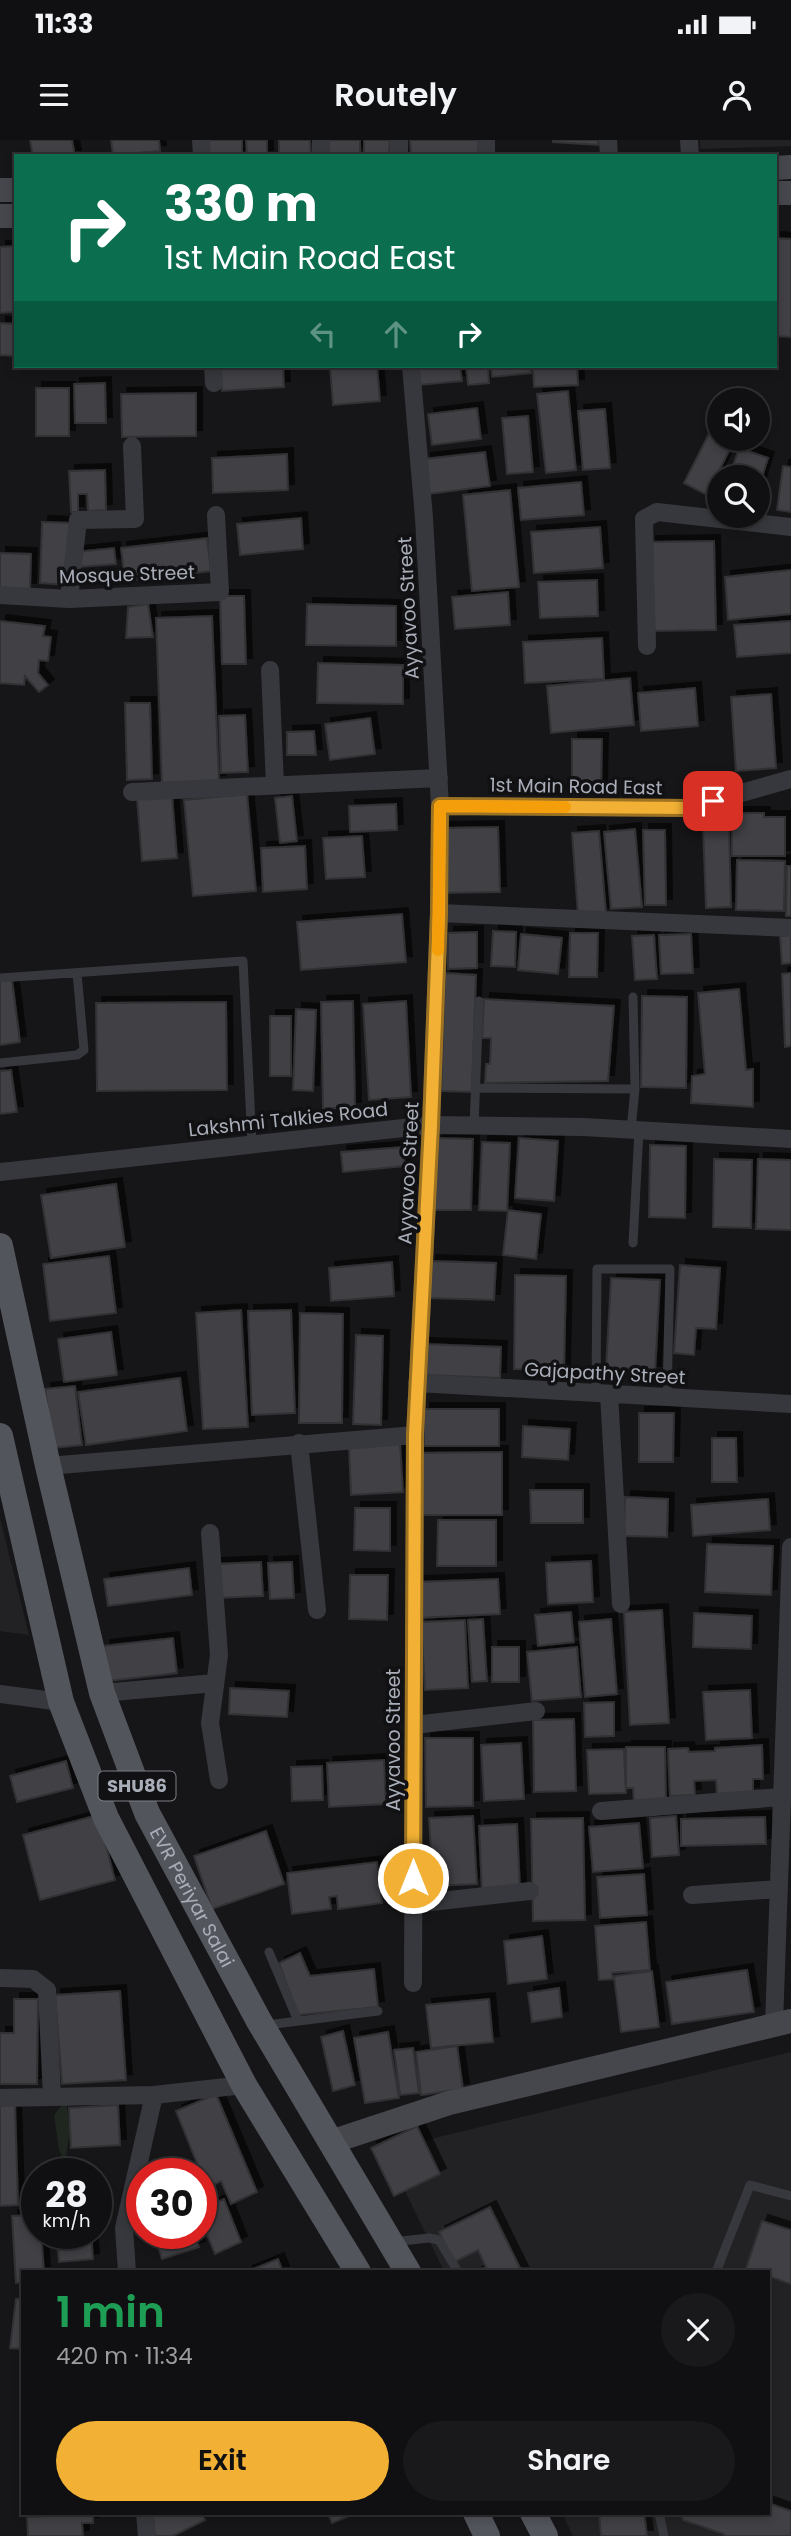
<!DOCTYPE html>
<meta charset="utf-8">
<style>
:root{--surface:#101012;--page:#19191b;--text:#f1f3f6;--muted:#9c9d9f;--line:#303032;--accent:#f2b134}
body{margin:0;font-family:Poppins,sans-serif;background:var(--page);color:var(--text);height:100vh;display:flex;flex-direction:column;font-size:26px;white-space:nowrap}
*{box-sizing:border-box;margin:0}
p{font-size:23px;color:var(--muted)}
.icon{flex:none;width:38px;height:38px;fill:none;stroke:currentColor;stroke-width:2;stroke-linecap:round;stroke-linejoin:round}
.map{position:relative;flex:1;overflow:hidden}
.details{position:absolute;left:21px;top:2130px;width:749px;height:245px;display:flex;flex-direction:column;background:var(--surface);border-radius:0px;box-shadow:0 4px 10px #0003,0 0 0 2px var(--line)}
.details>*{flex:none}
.hud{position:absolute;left:14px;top:14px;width:763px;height:214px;border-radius:0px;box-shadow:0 4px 10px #0003,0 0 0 2px var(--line);background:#0b6e4f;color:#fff;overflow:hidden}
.fabs{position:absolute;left:707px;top:248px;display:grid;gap:14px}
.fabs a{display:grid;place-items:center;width:63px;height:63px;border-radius:50%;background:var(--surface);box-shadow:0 4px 10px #0003,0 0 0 2px var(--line);font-size:35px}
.speed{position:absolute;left:21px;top:2018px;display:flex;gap:14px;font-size:35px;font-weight:700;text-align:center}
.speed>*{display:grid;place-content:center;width:91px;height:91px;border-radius:50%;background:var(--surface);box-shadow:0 4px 10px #0003,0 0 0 2px var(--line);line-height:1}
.speed small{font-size:18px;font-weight:400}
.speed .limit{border:10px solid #d22;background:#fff;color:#111}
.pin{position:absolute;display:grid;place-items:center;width:60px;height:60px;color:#fff;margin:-30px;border-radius:14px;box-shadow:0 4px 10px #0006}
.me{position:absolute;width:77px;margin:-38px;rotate:0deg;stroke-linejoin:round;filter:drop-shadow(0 0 5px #0008)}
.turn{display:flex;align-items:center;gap:24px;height:147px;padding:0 35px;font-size:32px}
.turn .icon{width:91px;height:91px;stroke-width:2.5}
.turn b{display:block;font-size:49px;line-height:60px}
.lanes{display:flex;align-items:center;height:66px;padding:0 35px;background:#0003;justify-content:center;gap:35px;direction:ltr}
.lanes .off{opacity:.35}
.round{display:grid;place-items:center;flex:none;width:74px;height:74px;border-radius:37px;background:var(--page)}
.head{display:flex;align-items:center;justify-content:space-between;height:119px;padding:0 35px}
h1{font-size:42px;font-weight:600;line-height:52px;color:#1e9e55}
.cta{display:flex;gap:14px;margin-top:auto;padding:14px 35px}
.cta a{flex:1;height:80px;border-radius:42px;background:var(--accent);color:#111;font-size:28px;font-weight:600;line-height:80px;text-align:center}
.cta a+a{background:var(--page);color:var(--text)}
.status{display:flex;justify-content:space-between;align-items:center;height:49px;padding:0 35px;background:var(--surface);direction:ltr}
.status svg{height:19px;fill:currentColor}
header{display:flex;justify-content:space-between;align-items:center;height:91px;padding:0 35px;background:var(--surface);font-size:32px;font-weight:600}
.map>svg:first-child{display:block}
.built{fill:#222225}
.green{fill:#1e261f}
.building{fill:#404145;stroke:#303034;stroke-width:2;filter:url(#shadow)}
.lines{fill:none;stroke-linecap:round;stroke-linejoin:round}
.lane{stroke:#37383d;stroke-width:9}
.street{stroke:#37383d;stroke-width:18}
.secondary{stroke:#45474d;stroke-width:24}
.primary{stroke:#53555c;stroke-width:26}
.route-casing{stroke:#9d7322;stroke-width:18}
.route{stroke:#f2b134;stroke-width:12}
.slow{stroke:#f59e0b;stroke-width:12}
.labels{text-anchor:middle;stroke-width:7;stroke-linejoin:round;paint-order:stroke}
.shield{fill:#111113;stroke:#7b7e86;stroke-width:2}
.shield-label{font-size:18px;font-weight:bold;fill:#a8adb8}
.street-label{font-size:19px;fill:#a8adb8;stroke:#111113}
</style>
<div class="status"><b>11:33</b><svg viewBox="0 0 49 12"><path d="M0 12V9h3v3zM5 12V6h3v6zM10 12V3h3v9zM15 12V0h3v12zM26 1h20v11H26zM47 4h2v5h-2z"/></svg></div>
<header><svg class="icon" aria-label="menu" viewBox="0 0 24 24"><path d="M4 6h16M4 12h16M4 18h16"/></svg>Routely<svg class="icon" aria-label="person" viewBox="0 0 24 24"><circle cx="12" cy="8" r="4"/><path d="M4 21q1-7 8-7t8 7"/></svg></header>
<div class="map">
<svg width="791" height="2396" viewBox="0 0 791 2396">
<defs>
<filter id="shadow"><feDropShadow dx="6" dy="-6" stdDeviation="0" flood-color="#0009"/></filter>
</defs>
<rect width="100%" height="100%" fill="#161618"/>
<path class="built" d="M 700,0 L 791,0 L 791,6 L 700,9 Z
M 0,1378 L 29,1495 L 0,1491 Z
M 791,1912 L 791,2396 L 573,2396 L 562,2373 L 768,2373 L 768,2132 L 444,2131 L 385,2010 Z"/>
<path class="green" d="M 66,1960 L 70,1991 L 65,2023 L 59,2010 L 54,1975 Z"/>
<path class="building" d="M 30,0 L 72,0 L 75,16 L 33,16 Z
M 111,0 L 159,0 L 160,11 L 113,15 Z
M 207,0 L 242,0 L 242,16 L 208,16 Z
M 246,0 L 267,0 L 267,16 L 247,16 Z
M 279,0 L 310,0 L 311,16 L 279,16 Z
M 328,0 L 360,0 L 360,13 L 328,14 Z
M 364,0 L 390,0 L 389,16 L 364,16 Z
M 410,0 L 482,0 L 482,16 L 411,16 Z
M 553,0 L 598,0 L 598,5 L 553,2 Z
M 775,98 L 791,99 L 791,197 L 775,196 Z
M 16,106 L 16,172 L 0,173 L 0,107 Z
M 0,183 L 16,184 L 16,216 L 0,215 Z
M 220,226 L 283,226 L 284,247 L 222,251 Z
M 330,226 L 377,226 L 380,261 L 333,265 Z
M 417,226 L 460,226 L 462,241 L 418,245 Z
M 466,226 L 488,226 L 489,243 L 468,245 Z
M 491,226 L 530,226 L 531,233 L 492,237 Z
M 533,226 L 577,226 L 578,245 L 534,247 Z
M 105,243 L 106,283 L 75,283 L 74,244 Z
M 36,248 L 69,248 L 69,296 L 36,296 Z
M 568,251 L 576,330 L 546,333 L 537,254 Z
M 196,253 L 196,296 L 122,297 L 121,254 Z
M 477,268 L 481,299 L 432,305 L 428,274 Z
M 605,269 L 610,328 L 583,330 L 578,271 Z
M 528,276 L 533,332 L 507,334 L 502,278 Z
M 714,284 L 719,287 L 719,299 L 735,299 L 707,355 L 684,343 Z
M 739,308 L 768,318 L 758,350 L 758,338 L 729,338 Z
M 485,312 L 490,346 L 429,354 L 425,319 Z
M 287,314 L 288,350 L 213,353 L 212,318 Z
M 783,326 L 791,327 L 791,372 L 777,370 Z
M 105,330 L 106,370 L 88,371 L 87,354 L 78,354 L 78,372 L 71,372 L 69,331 Z
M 581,342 L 584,375 L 521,380 L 518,348 Z
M 510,350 L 519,447 L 472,451 L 463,355 Z
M 301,378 L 303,409 L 240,415 L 237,384 Z
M 42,382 L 71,383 L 68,445 L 40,443 Z
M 600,387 L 603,428 L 534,433 L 531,392 Z
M 207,398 L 211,431 L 125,441 L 121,408 Z
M 714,401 L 716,490 L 652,491 L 650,402 Z
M 114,408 L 116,424 L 78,427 L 77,412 Z
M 0,413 L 31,414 L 30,449 L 0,449 Z
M 791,430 L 791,474 L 728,480 L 725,437 Z
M 597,440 L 598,476 L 540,478 L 538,442 Z
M 508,452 L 510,485 L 455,489 L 452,457 Z
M 220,456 L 244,456 L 246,524 L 222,524 Z
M 148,464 L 153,497 L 126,498 L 128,467 Z
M 307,464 L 396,466 L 396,506 L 306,505 Z
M 212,476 L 219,641 L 162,644 L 156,478 Z
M 0,481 L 45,486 L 43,496 L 51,497 L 48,521 L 39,520 L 38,533 L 48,545 L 39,552 L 25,536 L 24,545 L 0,543 Z
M 791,481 L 791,513 L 737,517 L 734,485 Z
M 602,498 L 604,539 L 525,543 L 523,502 Z
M 318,523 L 403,525 L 403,564 L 317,563 Z
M 630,538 L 634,585 L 551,593 L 547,546 Z
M 695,548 L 698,586 L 641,591 L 638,553 Z
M 771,554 L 776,628 L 736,631 L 731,557 Z
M 125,563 L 150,563 L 152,639 L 127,640 Z
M 245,575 L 248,632 L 221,633 L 219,576 Z
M 370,578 L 375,614 L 330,620 L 325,584 Z
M 314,591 L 316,615 L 287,615 L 287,592 Z
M 572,599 L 602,599 L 601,650 L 572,650 Z
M 247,654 L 256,751 L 193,756 L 184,660 Z
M 172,655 L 177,718 L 142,721 L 137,658 Z
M 292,656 L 297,701 L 280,703 L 275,658 Z
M 396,664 L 397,690 L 350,692 L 349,666 Z
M 732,673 L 764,673 L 764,677 L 785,677 L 785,716 L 732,716 Z
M 729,686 L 731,767 L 706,768 L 703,687 Z
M 498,687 L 500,752 L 446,753 L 444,688 Z
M 635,689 L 642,767 L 611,769 L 604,692 Z
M 643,690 L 665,690 L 666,765 L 645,765 Z
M 599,691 L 606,773 L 578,775 L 572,693 Z
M 362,696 L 365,737 L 326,739 L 323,698 Z
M 305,706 L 307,749 L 263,752 L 261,708 Z
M 737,720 L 785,721 L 784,771 L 736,770 Z
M 787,726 L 791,726 L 791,776 L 786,776 Z
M 402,774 L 406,822 L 301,830 L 297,782 Z
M 493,791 L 516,792 L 515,827 L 491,826 Z
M 477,792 L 477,828 L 448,829 L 448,793 Z
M 570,793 L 598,793 L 597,837 L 569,837 Z
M 521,794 L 562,798 L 558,834 L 518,830 Z
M 691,794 L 693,833 L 661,834 L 659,795 Z
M 654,795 L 657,839 L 635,840 L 632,796 Z
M 791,795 L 791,823 L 782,824 L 780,796 Z
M 445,833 L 476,835 L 472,952 L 441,951 Z
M 791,833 L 791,906 L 785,907 L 782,834 Z
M 12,840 L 20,902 L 0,905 L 0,841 Z
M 739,849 L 746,930 L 753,929 L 753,967 L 691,963 L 692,936 L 705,934 L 698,853 Z
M 642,856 L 687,857 L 686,948 L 641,947 Z
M 484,859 L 614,866 L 608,941 L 485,943 L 486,924 L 490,924 L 491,898 L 482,898 Z
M 353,861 L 355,968 L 323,968 L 321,862 Z
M 406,861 L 411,957 L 369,960 L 363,864 Z
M 226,862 L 227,950 L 97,951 L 96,863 Z
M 296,869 L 316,870 L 313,951 L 293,950 Z
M 270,876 L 291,876 L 291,936 L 270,936 Z
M 11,930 L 17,972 L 0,974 L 0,931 Z
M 436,998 L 473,999 L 471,1070 L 434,1070 Z
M 519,998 L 558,1001 L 554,1061 L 515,1058 Z
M 482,1002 L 510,1003 L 507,1071 L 479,1070 Z
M 650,1005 L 686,1006 L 685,1078 L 649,1077 Z
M 403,1007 L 405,1026 L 343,1032 L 341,1012 Z
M 714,1019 L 752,1020 L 751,1088 L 713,1087 Z
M 758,1019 L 791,1020 L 791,1090 L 756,1089 Z
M 116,1044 L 125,1107 L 51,1118 L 41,1055 Z
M 508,1070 L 541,1074 L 536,1119 L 503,1115 Z
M 109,1116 L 116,1173 L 50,1181 L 43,1124 Z
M 430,1121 L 496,1123 L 494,1160 L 429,1158 Z
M 392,1122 L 394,1156 L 331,1161 L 329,1128 Z
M 680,1125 L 720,1128 L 716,1189 L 696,1188 L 694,1215 L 674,1213 Z
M 515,1135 L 566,1136 L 564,1230 L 514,1229 Z
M 611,1138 L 660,1140 L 655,1232 L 606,1229 Z
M 241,1170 L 248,1287 L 203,1289 L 196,1173 Z
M 291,1170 L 295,1273 L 252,1275 L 248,1171 Z
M 300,1173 L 343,1174 L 342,1283 L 299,1283 Z
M 111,1192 L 117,1235 L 64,1242 L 58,1199 Z
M 356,1195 L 383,1196 L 381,1285 L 353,1284 Z
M 424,1204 L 501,1207 L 500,1238 L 423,1235 Z
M 180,1238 L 187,1291 L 86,1305 L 78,1252 Z
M 75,1246 L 82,1305 L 53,1308 L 45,1249 Z
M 424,1269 L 499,1269 L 499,1306 L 424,1306 Z
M 639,1273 L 674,1273 L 673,1322 L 639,1322 Z
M 523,1286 L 570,1289 L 568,1320 L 522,1317 Z
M 712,1298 L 736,1298 L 737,1342 L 712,1342 Z
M 400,1304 L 403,1352 L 351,1355 L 349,1307 Z
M 502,1312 L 502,1375 L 417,1375 L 417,1313 Z
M 530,1350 L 583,1350 L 583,1383 L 531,1383 Z
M 625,1357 L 668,1359 L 667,1397 L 624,1396 Z
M 768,1359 L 770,1390 L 693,1396 L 691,1365 Z
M 355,1368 L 390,1368 L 390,1411 L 354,1410 Z
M 438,1380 L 496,1380 L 496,1426 L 437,1426 Z
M 707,1404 L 773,1406 L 771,1455 L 705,1452 Z
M 591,1421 L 593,1462 L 548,1464 L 546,1423 Z
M 261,1422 L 263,1456 L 217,1458 L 216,1424 Z
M 292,1422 L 294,1458 L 270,1459 L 268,1423 Z
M 189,1428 L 192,1455 L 108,1466 L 104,1439 Z
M 350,1435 L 388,1435 L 387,1480 L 349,1479 Z
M 498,1439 L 500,1474 L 419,1478 L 417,1442 Z
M 662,1470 L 669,1583 L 630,1585 L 624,1472 Z
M 571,1472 L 574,1502 L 538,1506 L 535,1475 Z
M 694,1473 L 752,1476 L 751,1509 L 693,1507 Z
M 483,1479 L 487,1541 L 472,1542 L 468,1480 Z
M 611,1479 L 617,1554 L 585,1557 L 579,1482 Z
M 465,1480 L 468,1548 L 425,1550 L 421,1482 Z
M 173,1498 L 177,1533 L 109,1541 L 104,1506 Z
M 492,1507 L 519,1507 L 519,1542 L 492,1542 Z
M 577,1507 L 581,1557 L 532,1561 L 527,1512 Z
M 230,1548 L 289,1551 L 287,1577 L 229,1574 Z
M 750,1550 L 752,1598 L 706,1600 L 703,1552 Z
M 614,1562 L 614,1596 L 585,1597 L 584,1563 Z
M 574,1579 L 576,1651 L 534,1652 L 533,1580 Z
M 425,1598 L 473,1598 L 473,1666 L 426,1667 Z
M 521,1603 L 524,1659 L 484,1661 L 481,1605 Z
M 762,1605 L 763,1639 L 753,1639 L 753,1653 L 717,1654 L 716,1640 L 694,1641 L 695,1655 L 670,1656 L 668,1609 L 688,1608 L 689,1612 L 715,1611 L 715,1608 Z
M 626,1607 L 665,1607 L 666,1662 L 634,1663 L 633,1648 L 626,1648 Z
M 624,1609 L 626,1653 L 589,1654 L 587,1610 Z
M 384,1620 L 386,1664 L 329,1667 L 327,1623 Z
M 66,1621 L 73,1648 L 17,1662 L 10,1636 Z
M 322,1626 L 323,1660 L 292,1661 L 291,1627 Z
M 98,1675 L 115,1740 L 40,1760 L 23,1695 Z
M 473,1676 L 477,1744 L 433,1746 L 429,1678 Z
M 676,1676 L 679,1715 L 652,1717 L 650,1678 Z
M 765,1677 L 766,1704 L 681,1706 L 681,1679 Z
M 583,1678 L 585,1780 L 533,1781 L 531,1679 Z
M 639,1683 L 643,1728 L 593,1732 L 589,1687 Z
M 517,1684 L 520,1750 L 482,1752 L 479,1686 Z
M 266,1691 L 284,1744 L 212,1769 L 194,1716 Z
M 377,1722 L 382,1763 L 338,1769 L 337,1756 L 329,1757 L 331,1769 L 292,1774 L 287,1733 Z
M 644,1734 L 647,1775 L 600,1778 L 597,1737 Z
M 646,1782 L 650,1830 L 612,1833 L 613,1839 L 599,1840 L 595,1786 Z
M 542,1796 L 547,1839 L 508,1844 L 504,1801 Z
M 300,1813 L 310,1836 L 374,1829 L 378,1867 L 298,1875 L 279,1823 Z
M 747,1830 L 754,1872 L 672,1884 L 666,1842 Z
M 652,1831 L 659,1887 L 621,1892 L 614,1836 Z
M 559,1848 L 562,1877 L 532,1882 L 528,1853 Z
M 120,1851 L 126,1940 L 62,1944 L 55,1855 Z
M 14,1859 L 38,1859 L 37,1944 L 0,1944 L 0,1893 L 14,1893 Z
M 489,1859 L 493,1902 L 431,1908 L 426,1865 Z
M 343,1891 L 355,1945 L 333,1951 L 321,1897 Z
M 388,1892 L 399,1958 L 365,1963 L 354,1898 Z
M 457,1906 L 463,1949 L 421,1955 L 416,1912 Z
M 413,1908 L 419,1953 L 400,1955 L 394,1910 Z
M 216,1954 L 257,2052 L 231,2064 L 221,2041 L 207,2048 L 176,1971 Z
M 15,1964 L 18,2065 L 0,2066 L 0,1965 Z
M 118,1965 L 120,2005 L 71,2008 L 69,1968 Z
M 417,1986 L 440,2034 L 394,2056 L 371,2008 Z
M 224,2059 L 241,2102 L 215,2114 L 201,2080 L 201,2069 Z
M 490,2067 L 522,2132 L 478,2132 L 486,2127 L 478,2110 L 454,2122 L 439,2092 Z
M 37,2075 L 37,2093 L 41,2093 L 44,2132 L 23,2132 L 23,2142 L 16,2143 L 12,2076 Z
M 762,2081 L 791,2090 L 791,2144 L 768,2136 L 768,2132 L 746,2129 Z
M 56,2093 L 91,2093 L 93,2119 L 59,2122 Z
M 154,2093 L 194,2093 L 199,2107 L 162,2119 Z
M 278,2119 L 283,2132 L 246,2132 Z
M 16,2159 L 23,2159 L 23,2209 L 10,2208 Z
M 768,2363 L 791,2371 L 791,2396 L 724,2396 L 724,2394 L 683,2380 L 680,2373 L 768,2373 Z
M 158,2373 L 202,2373 L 205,2380 L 173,2396 L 156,2396 L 147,2378 Z
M 328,2373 L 356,2373 L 332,2383 Z
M 599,2373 L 644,2373 L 647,2396 L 601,2396 Z
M 93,2374 L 93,2383 L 82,2383 L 83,2396 L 28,2396 L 27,2377 Z"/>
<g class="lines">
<path class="lane" d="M 0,838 L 243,821 L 252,1004
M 0,923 L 77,915 L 84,910 L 77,833
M 476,948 L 635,949
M 474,986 L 479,861
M 631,990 L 635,949 L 633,857
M 633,1103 L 639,991
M 596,1254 L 597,1129 L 670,1129 L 667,1258
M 269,1812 L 298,1881
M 267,1885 L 378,1871
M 392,2102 L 429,2098 L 439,2100 L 458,2132
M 716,2132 L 750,2045 L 791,2056
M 659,2373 L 664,2396"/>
<path class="street" d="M 201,0 L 202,16
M 321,0 L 321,16
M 608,0 L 609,16
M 689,0 L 690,16
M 399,16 L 399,0
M 486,16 L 486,0
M 213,226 L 214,243
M 411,226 L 424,378 L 440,666 L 439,773 L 431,985 L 415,1295 L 413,1843
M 0,455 L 69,459 L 220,452 L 216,375
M 69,459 L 78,380 L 135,379 L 132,306
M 647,506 L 644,379 L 657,372 L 791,387
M 270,530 L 275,645
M 132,652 L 439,638
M 440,666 L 688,668 L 791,639
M 439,773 L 791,788
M 0,1032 L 431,985 L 584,987 L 791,999
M 417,1243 L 791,1264
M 609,1254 L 621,1464
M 299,1303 L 317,1470
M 48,1326 L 415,1295
M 210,1393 L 219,1515 L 210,1583 L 219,1640
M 102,1553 L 215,1543
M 0,1554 L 61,1562
M 414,1585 L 536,1571
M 601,1671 L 782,1657
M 692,1755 L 779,1749
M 413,1764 L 530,1751
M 0,1838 L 33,1839 L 47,1850 L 52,1957
M 774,1884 L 791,1407
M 0,1958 L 154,1955 L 244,1945
M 127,2132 L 124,2088 L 154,1955
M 145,2373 L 147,2396"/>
<path class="secondary" d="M 775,28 L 791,27
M 0,50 L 16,50
M 775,53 L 791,53
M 0,76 L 16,76
M 331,2002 L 449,1963 L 791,1881"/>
<g class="primary">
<path id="s1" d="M 0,1106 L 48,1326 L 102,1553 L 147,1673 L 259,1881 L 408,2132"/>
<path d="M 0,1296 L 61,1562 L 106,1678 L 244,1945 L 358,2132"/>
<path d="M 476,2373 L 487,2396"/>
<path d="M 533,2373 L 545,2396"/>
</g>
</g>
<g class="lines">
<g class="route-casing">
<path id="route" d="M 413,1738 L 415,1295 L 431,985 L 439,773 L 440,666 L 688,668 L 713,661"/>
</g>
<use href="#route" class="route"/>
<path class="slow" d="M 438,810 L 440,666 L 565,667"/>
</g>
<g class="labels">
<rect class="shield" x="98.5" y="1631.5" width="77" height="29" rx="5"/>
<g class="shield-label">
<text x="137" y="1652">SHU86</text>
</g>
<g class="street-label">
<text transform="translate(127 434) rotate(-2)" y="7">Mosque Street</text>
<text transform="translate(408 468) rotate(-93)" y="7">Ayyavoo Street</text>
<text transform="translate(576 646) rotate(1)" y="7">1st Main Road East</text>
<text transform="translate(288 979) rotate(-6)" y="7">Lakshmi Talkies Road</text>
<text transform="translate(408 1033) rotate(-87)" y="7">Ayyavoo Street</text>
<text transform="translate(605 1233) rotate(3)" y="7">Gajapathy Street</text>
<text transform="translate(393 1600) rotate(-90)" y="7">Ayyavoo Street</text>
<text dy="7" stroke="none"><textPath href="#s1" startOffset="682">EVR Periyar Salai</textPath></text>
</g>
</g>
</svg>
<div class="fabs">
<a><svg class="icon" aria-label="sound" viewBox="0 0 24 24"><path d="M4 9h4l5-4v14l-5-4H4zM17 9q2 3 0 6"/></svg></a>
<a><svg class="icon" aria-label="search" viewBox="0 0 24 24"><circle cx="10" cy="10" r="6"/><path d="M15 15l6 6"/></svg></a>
</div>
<div class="speed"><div>28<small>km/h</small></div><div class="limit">30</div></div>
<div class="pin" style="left:713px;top:661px;background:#d93025"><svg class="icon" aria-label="arrive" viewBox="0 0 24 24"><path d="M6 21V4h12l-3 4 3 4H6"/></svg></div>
<svg class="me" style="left:413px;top:1738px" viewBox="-20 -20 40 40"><circle r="17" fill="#f2b134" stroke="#fff" stroke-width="3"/><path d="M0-11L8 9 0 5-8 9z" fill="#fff"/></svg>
<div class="hud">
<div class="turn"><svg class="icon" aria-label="right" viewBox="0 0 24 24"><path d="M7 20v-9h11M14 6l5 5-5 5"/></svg><div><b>330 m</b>1st Main Road East</div></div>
<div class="lanes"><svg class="icon off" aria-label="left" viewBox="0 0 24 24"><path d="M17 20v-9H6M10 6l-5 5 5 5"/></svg><svg class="icon off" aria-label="ahead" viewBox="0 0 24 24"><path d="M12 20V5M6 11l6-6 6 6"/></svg><svg class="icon" aria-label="right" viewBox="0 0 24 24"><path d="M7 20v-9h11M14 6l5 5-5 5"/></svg></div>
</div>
<section class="details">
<div class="head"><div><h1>1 min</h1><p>420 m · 11:34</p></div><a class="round"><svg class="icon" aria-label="close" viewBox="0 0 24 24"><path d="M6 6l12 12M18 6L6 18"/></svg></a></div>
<div class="cta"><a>Exit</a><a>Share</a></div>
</section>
</div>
